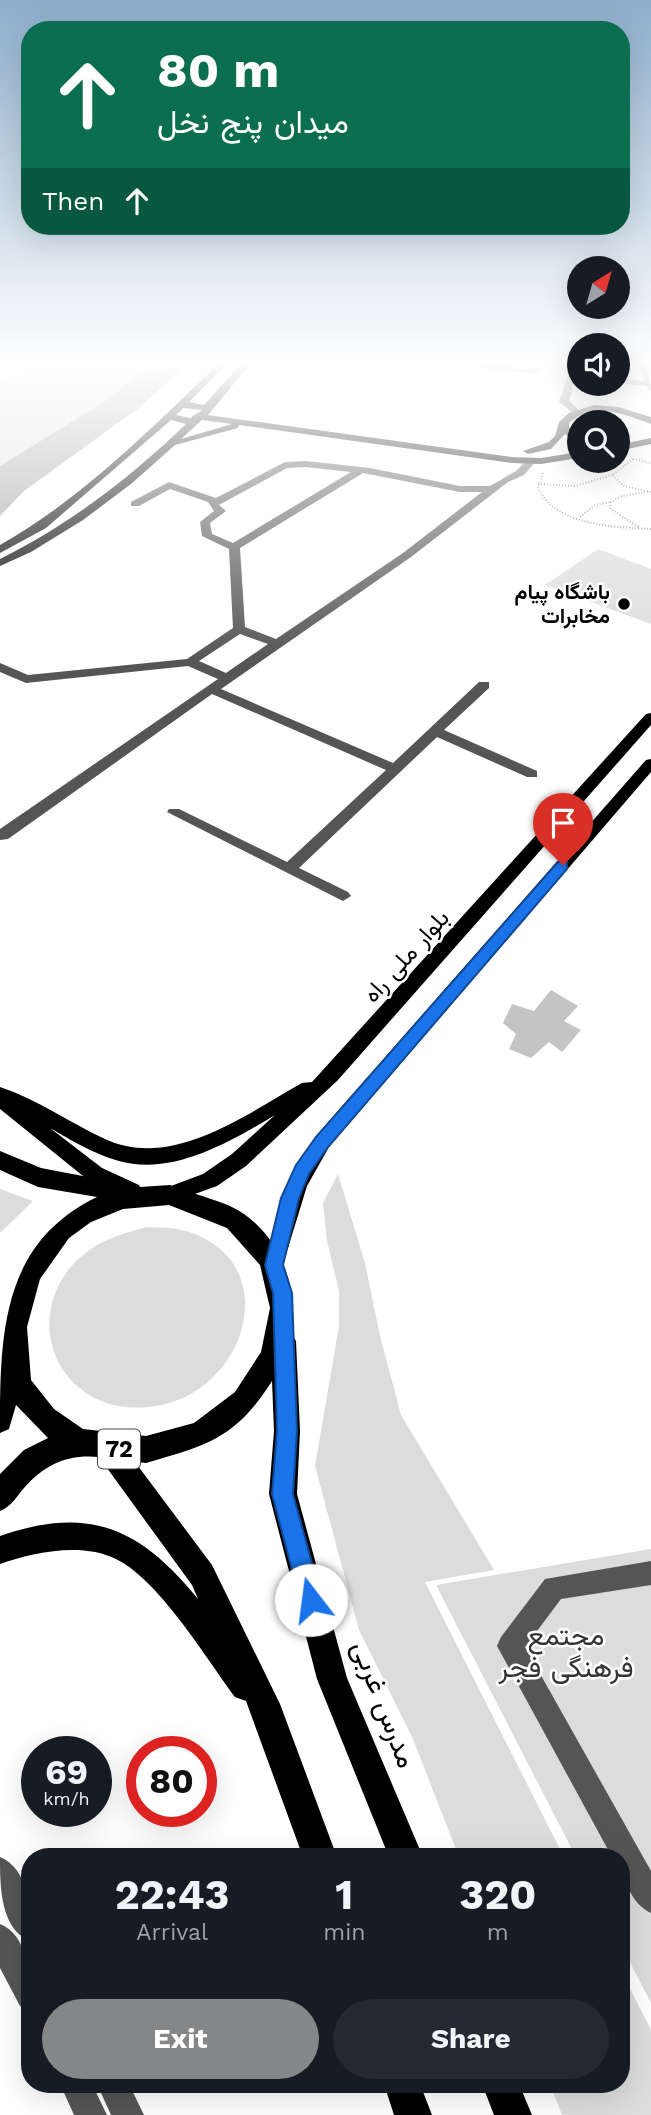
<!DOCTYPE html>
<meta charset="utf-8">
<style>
:root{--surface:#171b24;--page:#242831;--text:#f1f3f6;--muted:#9ea1a6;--accent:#858687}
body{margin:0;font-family:"Work Sans",Vazirmatn,sans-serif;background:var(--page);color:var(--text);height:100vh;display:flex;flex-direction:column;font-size:26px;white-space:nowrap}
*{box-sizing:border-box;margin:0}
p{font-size:23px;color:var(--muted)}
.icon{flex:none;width:38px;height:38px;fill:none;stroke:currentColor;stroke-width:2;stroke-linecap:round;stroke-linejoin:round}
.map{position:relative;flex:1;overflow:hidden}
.details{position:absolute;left:21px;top:1848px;width:609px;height:245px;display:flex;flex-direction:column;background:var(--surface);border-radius:28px;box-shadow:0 7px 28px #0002}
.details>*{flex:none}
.guide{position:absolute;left:21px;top:21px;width:609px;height:214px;border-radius:28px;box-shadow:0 7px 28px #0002;background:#0b6e4f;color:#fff;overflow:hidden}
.needle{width:46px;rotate:37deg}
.buttons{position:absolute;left:567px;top:256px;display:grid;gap:14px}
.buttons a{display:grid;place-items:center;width:63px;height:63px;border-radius:50%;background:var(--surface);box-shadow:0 7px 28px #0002;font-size:35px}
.speed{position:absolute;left:21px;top:1736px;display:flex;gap:14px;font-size:35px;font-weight:700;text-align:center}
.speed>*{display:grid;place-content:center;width:91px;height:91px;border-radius:50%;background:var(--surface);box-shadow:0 7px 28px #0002;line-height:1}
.speed small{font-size:18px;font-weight:400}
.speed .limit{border:10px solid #d22;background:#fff;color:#111}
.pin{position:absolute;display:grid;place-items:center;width:60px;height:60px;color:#fff;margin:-72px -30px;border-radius:50% 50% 50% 0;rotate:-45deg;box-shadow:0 0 7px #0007}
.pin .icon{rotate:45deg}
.me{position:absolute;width:77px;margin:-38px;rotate:345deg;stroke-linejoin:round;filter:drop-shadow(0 0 5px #0008)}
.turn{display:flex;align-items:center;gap:24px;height:147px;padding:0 21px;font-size:32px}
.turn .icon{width:91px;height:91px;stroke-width:2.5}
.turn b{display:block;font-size:49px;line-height:60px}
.then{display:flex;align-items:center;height:66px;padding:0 21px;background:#0003;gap:14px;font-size:26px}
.eta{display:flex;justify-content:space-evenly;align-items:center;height:119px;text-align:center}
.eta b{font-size:42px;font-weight:700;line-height:49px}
.primary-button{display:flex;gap:14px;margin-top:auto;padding:14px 21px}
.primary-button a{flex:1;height:80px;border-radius:42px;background:var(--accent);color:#fff;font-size:28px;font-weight:700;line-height:80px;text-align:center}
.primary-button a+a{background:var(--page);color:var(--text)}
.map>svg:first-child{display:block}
.green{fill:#dcdcdc}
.water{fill:#a3a3a3}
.building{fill:#c4c4c4}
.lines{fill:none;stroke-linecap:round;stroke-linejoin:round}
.path{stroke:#777;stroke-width:2;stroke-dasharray:1 2;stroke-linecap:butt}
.minor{fill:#555;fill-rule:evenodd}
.major{fill:#000;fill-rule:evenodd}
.highway{fill:#000;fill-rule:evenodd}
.route{fill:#1a73e8;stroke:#114b97;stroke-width:2}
.poi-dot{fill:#000;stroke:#fff;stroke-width:2.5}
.labels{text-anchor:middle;stroke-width:5;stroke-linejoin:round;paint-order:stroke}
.far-poi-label{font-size:21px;font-weight:bold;fill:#000;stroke:#fff;text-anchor:end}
.shield{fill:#fff;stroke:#4c4c4c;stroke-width:2}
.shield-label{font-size:23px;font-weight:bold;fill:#000}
.street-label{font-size:24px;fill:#000;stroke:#fff}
.near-park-label{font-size:28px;fill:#333;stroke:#fff}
.near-street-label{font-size:28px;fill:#000;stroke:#fff}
</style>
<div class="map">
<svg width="651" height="2115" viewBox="0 0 651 2115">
<rect width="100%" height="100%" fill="#fff"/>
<path class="green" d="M 30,364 L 150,364 L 110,398 L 0,466 L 0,381 Z
M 598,549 L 651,569 L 651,624 L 545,585 Z
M 338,1174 L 365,1263 L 380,1336 L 401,1415 L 494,1570 L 425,1582 L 564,1857 L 459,1857 L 413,1739 L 359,1630 L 315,1466 L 339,1326 L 339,1291 L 327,1241 L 323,1203 Z
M 0,1189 L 33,1201 L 0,1233 Z
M 146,1227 C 156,1228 168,1227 178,1229 C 290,1254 249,1399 148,1407 C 127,1409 106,1406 88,1394 C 35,1360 38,1287 88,1251 C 106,1238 125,1233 146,1227 Z
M 651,1549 L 651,2003 L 621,1945 L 621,1857 L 576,1857 L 436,1585 Z
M 621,1971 L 651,2030 L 651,2115 L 562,2115 L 550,2084 L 621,2084 Z"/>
<path class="water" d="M 150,364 L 188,364 L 140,407 L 24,491 L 0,516 L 0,466 L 110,398 Z"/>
<path class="building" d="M 551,990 L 578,1006 L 564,1021 L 581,1030 L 562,1052 L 549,1042 L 531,1058 L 509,1049 L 516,1034 L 503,1023 L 512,1004 L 534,1011 Z"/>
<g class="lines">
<path class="path" d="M 633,459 L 612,475 L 624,486 L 651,492
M 633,459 L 651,463
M 543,473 L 538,488 C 555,526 615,527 651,529
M 538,484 L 576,486 L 612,475
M 580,517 L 595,505 L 611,502
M 638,527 L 610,508 L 611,502 L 622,496 L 648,492"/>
<path class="minor" d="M 477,364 L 540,368 L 544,371 L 540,374 L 480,368 Z
M 572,364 L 579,364 L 569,401 L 582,413 L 577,416 L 559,402 Z
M 640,364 L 648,364 L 651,392 L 646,386 L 616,383 L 618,378 L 644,381 Z
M 529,458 L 537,460 L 524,475 L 508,482 L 411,557 L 221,689 L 393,763 L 479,682 L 489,682 L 489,688 L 444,730 L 537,771 L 537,777 L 527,777 L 437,737 L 299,868 L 348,892 L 351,896 L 343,901 L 167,812 L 169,809 L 179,809 L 287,862 L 386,770 L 212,694 L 8,839 L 0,840 L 0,829 L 218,679 L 188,666 L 26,683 L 0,672 L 0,663 L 28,675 L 187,659 L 233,628 L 229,549 L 202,536 L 200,522 L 214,511 L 208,502 L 170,489 L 139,506 L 131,506 L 131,502 L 169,482 L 216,498 L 285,462 L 306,461 L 370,468 L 460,486 L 490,486 L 516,471 ZM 306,467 L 351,472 L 233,543 L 212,534 L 210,523 L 226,511 L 219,505 L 287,468 ZM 363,473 L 460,492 L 482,492 L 403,553 L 276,639 L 245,627 L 240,548 ZM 240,634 L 268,644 L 226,673 L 199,661 Z
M 651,1561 L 651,1585 L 561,1599 L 525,1647 L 651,1871 L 651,1913 C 632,1905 621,1877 621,1857 L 612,1857 L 497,1646 L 501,1637 L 545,1579 Z
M 0,1857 C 31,1870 30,1913 30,1941 C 0,1929 0,1885 0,1857 Z
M 0,1924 C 31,1937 30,1982 30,2011 L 20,2006 L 0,1968 Z
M 60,2084 L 92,2084 L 107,2115 L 74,2115 Z
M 97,2084 L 129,2084 L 144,2115 L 111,2115 Z"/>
<path class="major" d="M 218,364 L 227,364 L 189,402 L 204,405 L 241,364 L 250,364 L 208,415 L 512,457 L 541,458 L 579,452 L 579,458 L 541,464 L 512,463 L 239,425 L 238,428 L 175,445 L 131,484 L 83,520 L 31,552 L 0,566 L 0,559 C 70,524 130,478 186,424 L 171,420 L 46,528 L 0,553 L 0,545 C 79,501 153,427 218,364 ZM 183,408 L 202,410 L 190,418 L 176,415 ZM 202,420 L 232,424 L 181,439 Z
M 594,405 L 618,407 L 651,417 L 651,424 C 624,414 594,401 569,423 L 569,427 L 579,435 L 579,443 L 565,434 L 551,449 L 528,454 L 523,451 L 549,442 L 555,436 L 559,422 L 569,413 Z
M 651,438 L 651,444 L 618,451 L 618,445 Z
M 651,713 L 651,725 L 338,1080 L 246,1166 L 217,1186 L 170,1203 L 163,1201 L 160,1195 L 163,1189 L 203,1174 L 232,1154 L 275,1115 C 235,1139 183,1170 134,1164 C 104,1160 76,1143 50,1128 L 102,1168 L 139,1185 L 142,1191 L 139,1197 L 132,1199 L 88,1180 L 0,1109 L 0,1087 C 37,1099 70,1123 105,1139 C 172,1170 245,1115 302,1083 L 312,1082 L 646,714 Z
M 651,759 L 651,772 L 329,1147 L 307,1186 L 281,1271 L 274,1274 L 267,1271 L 264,1265 C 276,1219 289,1177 315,1137 L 646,760 Z"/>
<path class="highway" d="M 0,1151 L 41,1168 L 140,1187 L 170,1185 L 178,1188 C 198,1196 226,1201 244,1214 C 281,1240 299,1288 290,1332 L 296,1341 L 300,1431 L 297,1494 L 347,1678 L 423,1857 L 389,1857 L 317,1679 L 269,1494 L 274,1431 L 272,1381 C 236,1438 208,1445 146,1463 L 135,1462 L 212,1565 L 280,1704 L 337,1857 L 303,1857 L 246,1701 L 235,1697 C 206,1658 159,1580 116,1559 C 82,1542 34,1552 0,1564 L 0,1536 C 90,1505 140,1528 198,1599 L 192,1585 L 99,1457 C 68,1454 45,1464 24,1488 C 16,1497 12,1506 0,1511 L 0,1474 L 24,1450 L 48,1438 L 16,1405 L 9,1429 L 0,1433 C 0,1337 0,1244 97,1197 L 38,1187 L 0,1170 ZM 169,1205 L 227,1228 L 260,1265 L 270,1308 L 261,1352 L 235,1392 L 194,1423 L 146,1436 L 83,1429 L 54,1409 L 31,1380 L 27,1327 L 40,1279 L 69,1238 L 91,1222 L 123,1209 Z
M 384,2084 L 420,2084 L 432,2115 L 394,2115 Z
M 482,2084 L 519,2084 L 532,2115 L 494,2115 Z"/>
</g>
<linearGradient id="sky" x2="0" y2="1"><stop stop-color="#8cadcc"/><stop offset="0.55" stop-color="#fff"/><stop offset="1" stop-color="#fff" stop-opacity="0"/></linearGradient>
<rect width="651" height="660" fill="url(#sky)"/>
<path class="route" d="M 563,861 L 567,862 L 567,869 L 328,1147 L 309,1174 L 299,1198 L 283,1265 L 292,1293 L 297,1431 L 293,1494 L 322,1600 L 319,1608 L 311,1611 L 303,1608 L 300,1600 L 272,1494 L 277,1431 L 273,1293 L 265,1265 L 281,1198 L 296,1165 L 316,1137 L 558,862 Z"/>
<circle class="poi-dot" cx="624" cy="604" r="7"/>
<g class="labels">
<g class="far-poi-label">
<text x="610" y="599">باشگاه پیام<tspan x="610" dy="24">مخابرات</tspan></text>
</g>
<rect class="shield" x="98" y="1429.5" width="42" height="39" rx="5"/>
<g class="shield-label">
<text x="119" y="1457">72</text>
</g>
<g class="street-label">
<text transform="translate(406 956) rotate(-48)" y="8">بلوار ملی راه</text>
</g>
<g class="near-park-label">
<text x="566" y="1645">مجتمع<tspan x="566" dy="32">فرهنگی فجر</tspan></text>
</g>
<g class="near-street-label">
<text transform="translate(385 1704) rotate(69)" y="10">مدرس غربی</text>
</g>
</g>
</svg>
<div class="buttons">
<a><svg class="needle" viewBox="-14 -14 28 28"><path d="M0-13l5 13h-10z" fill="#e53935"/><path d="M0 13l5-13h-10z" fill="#9ea1a6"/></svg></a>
<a><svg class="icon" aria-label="sound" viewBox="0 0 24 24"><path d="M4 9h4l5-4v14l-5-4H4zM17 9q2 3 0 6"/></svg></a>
<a><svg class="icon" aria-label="search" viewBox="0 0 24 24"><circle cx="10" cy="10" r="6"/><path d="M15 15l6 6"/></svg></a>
</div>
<div class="speed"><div>69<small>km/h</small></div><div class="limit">80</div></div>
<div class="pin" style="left:563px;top:865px;background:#d93025"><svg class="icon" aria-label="arrive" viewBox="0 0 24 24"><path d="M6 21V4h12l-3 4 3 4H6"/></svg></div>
<svg class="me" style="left:311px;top:1600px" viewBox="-20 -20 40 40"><circle r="19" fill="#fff"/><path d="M0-13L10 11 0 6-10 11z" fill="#1a73e8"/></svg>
<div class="guide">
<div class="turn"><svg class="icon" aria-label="ahead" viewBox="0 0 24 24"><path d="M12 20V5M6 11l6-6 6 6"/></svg><div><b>80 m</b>میدان پنج نخل</div></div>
<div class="then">Then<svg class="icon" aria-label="ahead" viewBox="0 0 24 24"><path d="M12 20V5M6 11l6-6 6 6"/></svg></div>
</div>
<section class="details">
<div class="eta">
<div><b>22:43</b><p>Arrival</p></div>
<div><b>1</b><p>min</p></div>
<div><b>320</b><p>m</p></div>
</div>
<div class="primary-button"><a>Exit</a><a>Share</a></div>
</section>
</div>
